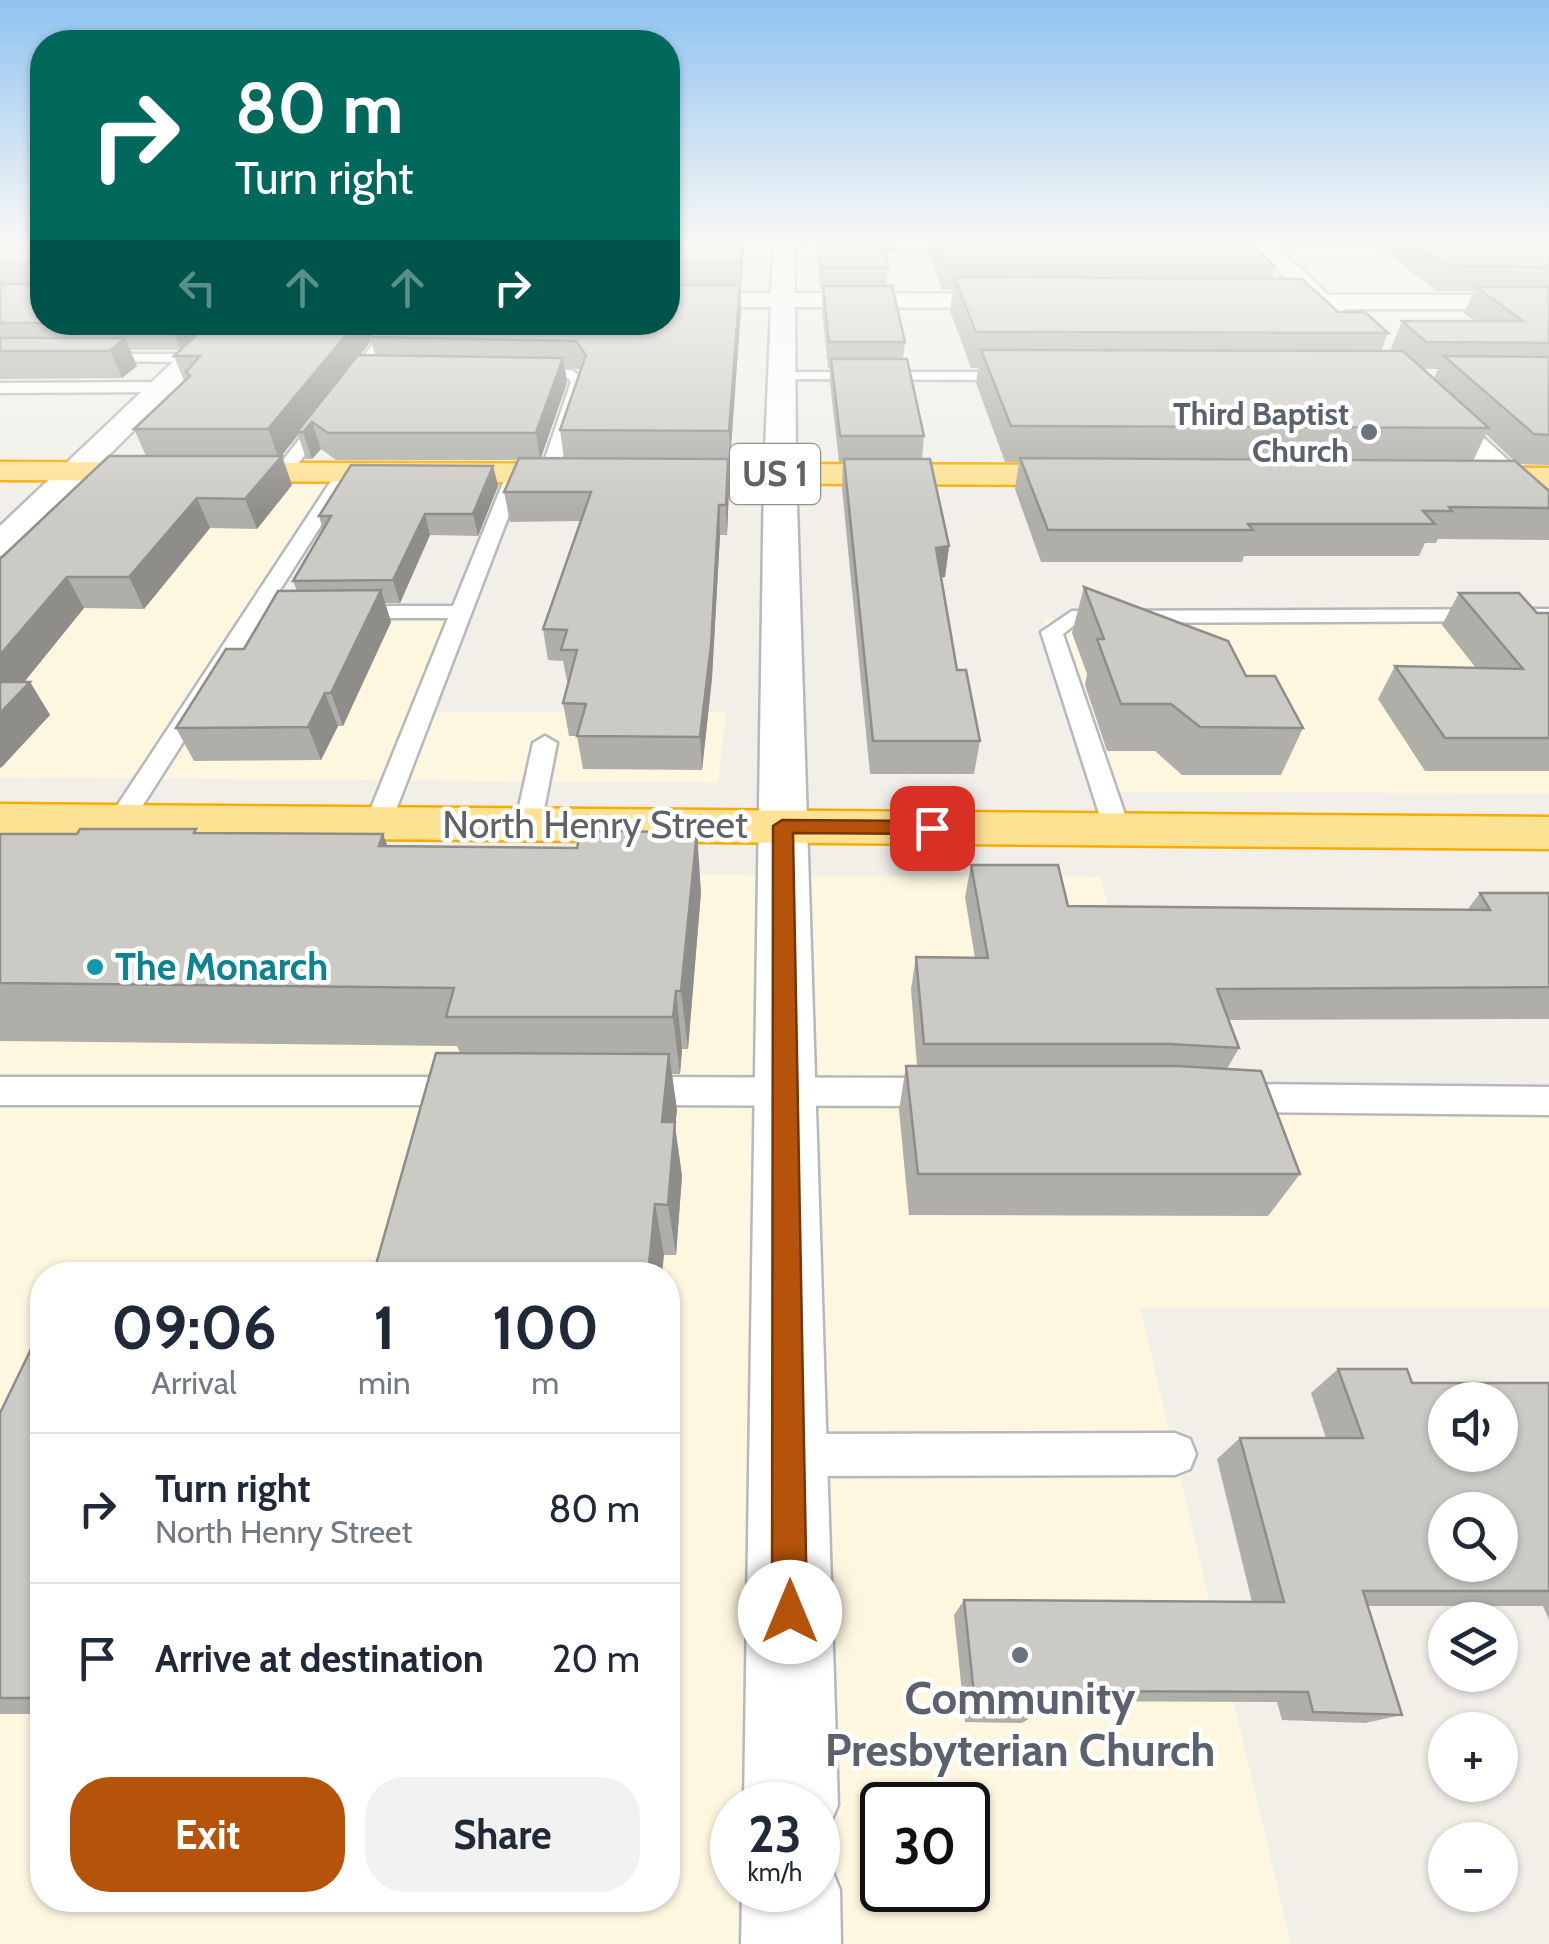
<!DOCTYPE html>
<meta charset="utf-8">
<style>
:root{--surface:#fff;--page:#f2f2f3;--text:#1f2937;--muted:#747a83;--line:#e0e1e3;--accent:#b45309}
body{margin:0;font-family:Cabin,sans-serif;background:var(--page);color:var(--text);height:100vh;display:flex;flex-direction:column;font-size:38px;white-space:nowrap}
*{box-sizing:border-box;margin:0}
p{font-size:32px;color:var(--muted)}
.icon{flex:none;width:55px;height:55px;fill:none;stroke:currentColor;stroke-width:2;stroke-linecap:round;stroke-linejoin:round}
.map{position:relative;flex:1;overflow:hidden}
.drawer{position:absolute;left:30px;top:1262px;width:650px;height:650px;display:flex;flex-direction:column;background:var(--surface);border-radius:40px;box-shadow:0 2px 8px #0004}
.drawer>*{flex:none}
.guide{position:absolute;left:30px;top:30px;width:650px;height:305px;border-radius:40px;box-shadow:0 2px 8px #0004;background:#00695c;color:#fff;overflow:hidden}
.controls{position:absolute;left:1428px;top:1382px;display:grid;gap:20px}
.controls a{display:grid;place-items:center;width:90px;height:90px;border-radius:50%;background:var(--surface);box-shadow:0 2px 8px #0004;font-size:50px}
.speed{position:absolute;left:710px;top:1782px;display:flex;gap:20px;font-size:50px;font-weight:700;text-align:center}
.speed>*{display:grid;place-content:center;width:130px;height:130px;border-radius:50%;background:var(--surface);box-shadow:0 2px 8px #0004;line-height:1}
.speed small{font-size:25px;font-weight:400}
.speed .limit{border:5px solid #111;border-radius:15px;background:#fff;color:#111}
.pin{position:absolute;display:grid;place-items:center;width:85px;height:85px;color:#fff;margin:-42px;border-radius:20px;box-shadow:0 5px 15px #0006}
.me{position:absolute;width:110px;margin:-55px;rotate:0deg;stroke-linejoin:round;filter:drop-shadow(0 0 8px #0008)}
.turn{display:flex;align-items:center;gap:35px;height:210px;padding:0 40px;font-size:45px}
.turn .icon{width:130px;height:130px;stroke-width:2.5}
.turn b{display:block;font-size:70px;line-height:85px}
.lanes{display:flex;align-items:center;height:95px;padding:0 40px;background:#0003;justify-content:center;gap:50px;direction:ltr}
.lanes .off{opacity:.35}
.eta{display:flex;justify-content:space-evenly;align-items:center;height:170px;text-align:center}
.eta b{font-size:60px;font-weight:700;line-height:70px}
.primary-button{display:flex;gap:20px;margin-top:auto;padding:20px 40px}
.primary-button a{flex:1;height:115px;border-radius:40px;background:var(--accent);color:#fff;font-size:40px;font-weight:700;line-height:115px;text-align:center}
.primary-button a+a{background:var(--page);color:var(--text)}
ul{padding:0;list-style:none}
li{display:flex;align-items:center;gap:30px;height:150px;padding:0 40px;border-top:2px solid var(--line)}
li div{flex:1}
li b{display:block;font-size:38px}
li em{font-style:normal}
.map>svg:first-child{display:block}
.commercial{fill:#fef7e0;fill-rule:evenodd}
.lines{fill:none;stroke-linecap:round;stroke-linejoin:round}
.lane-casing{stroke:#b5b8bc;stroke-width:5}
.street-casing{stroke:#b5b8bc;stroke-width:5}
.secondary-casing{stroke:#b6babf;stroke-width:5}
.highway-casing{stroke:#f9ab00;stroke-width:5}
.lane{fill:#fff;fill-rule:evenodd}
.street{fill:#fff;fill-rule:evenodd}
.secondary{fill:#fff;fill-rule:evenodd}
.highway{fill:#fde293;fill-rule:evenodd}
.wall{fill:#afaea9;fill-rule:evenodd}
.shaded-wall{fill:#8f8d8a}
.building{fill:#cccac5;stroke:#8f8d8a;stroke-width:2.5;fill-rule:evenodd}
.route{fill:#b45309;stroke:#753606;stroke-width:2.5}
.worship-dot{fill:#6b7280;stroke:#fff;stroke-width:4}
.culture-dot{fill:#0f9aa8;stroke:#fff;stroke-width:4}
.labels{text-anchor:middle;stroke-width:9;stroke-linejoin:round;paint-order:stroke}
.far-worship-label{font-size:32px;font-weight:bold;fill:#5b616d;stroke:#fff;text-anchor:end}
.shield{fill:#fff;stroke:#8f9295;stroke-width:2.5}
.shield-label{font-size:35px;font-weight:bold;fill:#5f6368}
.street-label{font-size:38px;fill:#5f6368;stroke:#fff}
.culture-label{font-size:38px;font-weight:bold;fill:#0d838f;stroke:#fff;text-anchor:start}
.near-worship-label{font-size:45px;font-weight:bold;fill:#5b616d;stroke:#fff}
</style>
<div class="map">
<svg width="1549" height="1944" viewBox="0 0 1549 1944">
<rect width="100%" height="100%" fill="#f1efe8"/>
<path class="commercial" d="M 71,472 L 336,473 L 247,611 L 448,612 L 410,712 L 726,712 L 718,783 L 0,777 L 0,540 Z
M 1043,618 L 1549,620 L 1549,793 L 1098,792 Z
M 0,871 L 1100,877 L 1165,1100 L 1549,1104 L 1549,1308 L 1140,1308 L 1291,1944 L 0,1944 ZM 42,1275 L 668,1275 L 668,1900 L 42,1900 ZM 732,1805 L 818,1805 L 818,1890 L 732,1890 ZM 882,1805 L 968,1805 L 968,1890 L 882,1890 Z"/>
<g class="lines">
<g class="lane-casing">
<path id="lane" d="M 1428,241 L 1423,245 L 1261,245 L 1255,242 Z
M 778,242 L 973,241 L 977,244 L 971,247 L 784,245 Z
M 390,322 L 403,322 L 289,476 L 277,476 L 277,468 Z
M 92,354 L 194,354 L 201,358 L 194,362 L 87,361 L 87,355 Z
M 528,369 L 572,370 L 586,382 L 558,473 L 549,478 L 540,473 L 571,382 L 568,378 L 523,376 L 523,370 Z
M 783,372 L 1016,372 L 1023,376 L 1016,380 L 778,379 L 778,373 Z
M 0,383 L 163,382 L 171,387 L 163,392 L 0,393 Z
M 346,467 L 355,472 L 129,827 L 111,827 L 107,821 L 111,815 L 337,472 Z
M 516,468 L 525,473 L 391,823 L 378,832 L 369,829 L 365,823 L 448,618 L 349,618 L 339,612 L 349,606 L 453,606 L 507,473 Z
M 1549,609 L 1549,621 L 1077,623 L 1063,634 L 1130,829 L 1126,835 L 1108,835 L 1104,829 L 1041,632 L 1072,611 Z
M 545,736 L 557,743 L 541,825 L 528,834 L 515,825 L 533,743 Z
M 0,1077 L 466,1077 L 478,1081 L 483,1091 L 478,1101 L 466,1105 L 0,1105 Z
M 637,1077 L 941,1078 L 953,1082 L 958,1092 L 953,1102 L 941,1106 L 637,1105 L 625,1101 L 620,1091 L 625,1081 Z
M 1232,1084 L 1549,1087 L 1549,1115 L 1232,1112 L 1220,1108 L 1215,1098 L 1220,1088 Z
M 1175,1433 L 1190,1439 L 1196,1454 L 1190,1469 L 1175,1475 L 789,1476 L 774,1470 L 768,1455 L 774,1440 L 789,1434 Z"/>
</g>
<g class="street-casing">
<path id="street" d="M 774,241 L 794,241 L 795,293 L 1026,294 L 1038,301 L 1026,308 L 795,307 L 796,474 L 838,1805 L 824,1838 L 818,1841 L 818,1805 L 744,1805 L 764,474 L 771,307 L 668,307 L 668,293 L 771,293 Z
M 1249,241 L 1271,241 L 1329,295 L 1549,295 L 1549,309 L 1344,309 L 1348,315 L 1336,322 L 1316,309 L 1252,309 L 1244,307 L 1240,302 L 1244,297 L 1302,295 Z
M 1424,390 L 1434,392 L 1549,498 L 1549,526 L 1537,523 L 1414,404 L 1410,398 L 1414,392 Z
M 818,1852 L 826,1855 L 840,1890 L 841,1944 L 741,1944 L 742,1890 L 818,1890 Z"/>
</g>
<g class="secondary-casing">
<path id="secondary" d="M 215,322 L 242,322 L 12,552 L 0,556 L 0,526 Z"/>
</g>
<g class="highway-casing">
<path id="highway" d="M 0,462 L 1091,465 L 1102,468 L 1107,475 L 1102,482 L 1091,485 L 0,480 Z
M 1462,467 L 1549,468 L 1549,488 L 1451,484 L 1446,477 L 1451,470 Z
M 0,804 L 1549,817 L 1549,849 L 0,836 Z"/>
</g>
<use href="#lane" class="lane"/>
<use href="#street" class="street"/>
<use href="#secondary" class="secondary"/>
<use href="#highway" class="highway"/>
</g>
<path class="wall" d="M 0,241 L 209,322 L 180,350 L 130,350 L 137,366 L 122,378 L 0,379 Z
M 668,241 L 744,241 L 730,461 L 728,461 L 729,488 L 727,535 L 720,535 L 712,678 L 702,770 L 583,769 L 577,736 L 569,736 L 563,703 L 569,681 L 567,681 L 563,661 L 548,660 L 543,629 L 581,521 L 510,522 L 504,492 L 517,460 L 336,460 L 321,449 L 312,459 L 306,459 L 298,435 L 281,456 L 292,485 L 257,529 L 210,528 L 144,609 L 84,608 L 24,682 L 30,682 L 50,715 L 0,768 L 0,559 L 146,456 L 134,429 L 184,381 L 174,356 L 210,322 L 668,322 ZM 371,341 L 375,355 L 360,355 ZM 565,368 L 580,369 L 581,370 L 560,430 L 564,458 L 541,458 L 567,383 Z
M 816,241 L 895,241 L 895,250 L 885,253 L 888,267 L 886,286 L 905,342 L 903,359 L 924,436 L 922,459 L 949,546 L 945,577 L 941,578 L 957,670 L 980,741 L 974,774 L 870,774 L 842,488 L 843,462 L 839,462 L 830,383 L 830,368 L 828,368 L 822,311 L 823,289 L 820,289 Z
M 929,241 L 1248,241 L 1275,266 L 1271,279 L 1338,312 L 1388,333 L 1381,351 L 1395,351 L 1391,348 L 1402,321 L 1475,321 L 1464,313 L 1474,291 L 1436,291 L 1382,249 L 1385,241 L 1549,241 L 1549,465 L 1519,464 L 1548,491 L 1549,490 L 1549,540 L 1438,539 L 1436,543 L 1425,543 L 1419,556 L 1244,556 L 1242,562 L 1041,562 L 1015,489 L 1019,462 L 1005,462 L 976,383 L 978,368 L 971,368 L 950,311 L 953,290 L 942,290 L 928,251 ZM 1424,369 L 1438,369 L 1434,378 ZM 1486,434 L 1514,461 L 1473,461 Z
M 493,466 L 498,486 L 478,536 L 430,535 L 400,603 L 385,603 L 391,622 L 343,726 L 338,726 L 321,760 L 194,761 L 176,728 L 244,649 L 297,591 L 293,581 L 323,530 L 319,516 Z
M 1084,587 L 1246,676 L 1303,728 L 1281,775 L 1182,775 L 1155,751 L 1107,751 L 1085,685 L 1087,674 L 1072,633 Z
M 1459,593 L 1537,613 L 1549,613 L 1549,771 L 1425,771 L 1378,699 L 1395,666 L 1476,668 L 1442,625 Z
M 198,833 L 387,846 L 701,892 L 688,1049 L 682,1049 L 680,1074 L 672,1074 L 677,1110 L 675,1126 L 682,1176 L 676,1255 L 664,1255 L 460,1053 L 457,1046 L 0,1041 L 0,834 Z
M 971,865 L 1068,906 L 1468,909 L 1480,893 L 1549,893 L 1549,1019 L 1229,1020 L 1239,1048 L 1227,1069 L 1300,1174 L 1268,1216 L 909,1215 L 899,1110 L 906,1066 L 917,1066 L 911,989 L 916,957 L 975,958 L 965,897 Z
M 42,1343 L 42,1714 L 0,1714 L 0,1413 Z
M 1338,1369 L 1412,1383 L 1549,1383 L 1549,1620 L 1543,1606 L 1368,1606 L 1402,1715 L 1365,1723 L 1282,1720 L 1277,1702 L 1036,1701 L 1037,1714 L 1022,1723 L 965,1722 L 954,1615 L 964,1600 L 1252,1602 L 1217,1459 L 1240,1438 L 1326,1438 L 1311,1393 Z"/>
<path class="shaded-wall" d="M 743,241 L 744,241 L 742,289 L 741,264 Z
M 880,241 L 895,241 L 895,250 L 879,255 Z
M 740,285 L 741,311 L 730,461 L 729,431 Z
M 170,322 L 209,322 L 180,350 Z
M 357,322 L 385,322 L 370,337 L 371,341 L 300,432 L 297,432 L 298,435 L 279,459 L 268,429 Z
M 125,338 L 137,366 L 122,378 L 110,351 Z
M 563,358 L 567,383 L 540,460 L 536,433 Z
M 312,422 L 321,449 L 312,459 L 303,432 Z
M 282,456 L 292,485 L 257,529 L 245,499 Z
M 728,459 L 729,488 L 727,535 L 726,505 Z
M 493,466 L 498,486 L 478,536 L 473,514 Z
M 197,498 L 210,528 L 144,609 L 129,577 Z
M 719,505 L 720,535 L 712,678 L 702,770 L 700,737 Z
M 425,514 L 430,535 L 400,603 L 393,580 Z
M 949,546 L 945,577 L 932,579 L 936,548 Z
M 67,577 L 84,608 L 0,712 L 0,655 Z
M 381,590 L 391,622 L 343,726 L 331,693 Z
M 30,682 L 50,715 L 1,768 L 0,766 L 0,713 Z
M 325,693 L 338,726 L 321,760 L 308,727 Z
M 697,832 L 701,892 L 688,1049 L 681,991 Z
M 383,834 L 406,894 L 379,846 Z
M 676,991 L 682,1049 L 680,1074 L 673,1017 Z
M 669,1054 L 677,1110 L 675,1126 L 682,1176 L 676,1255 L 668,1205 L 662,1122 Z
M 655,1204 L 664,1255 L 662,1275 L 648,1275 Z"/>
<path class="building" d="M 0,241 L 42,241 L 42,322 L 170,322 L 0,323 L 0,284 L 30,284 L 34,281 L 33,264 L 0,264 Z
M 668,241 L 743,241 L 741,264 L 668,264 Z
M 818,241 L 882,241 L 888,267 L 820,267 Z
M 936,241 L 1248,241 L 1275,266 L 945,266 Z
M 1412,241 L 1549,241 L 1549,267 L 1446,266 Z
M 954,277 L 1302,279 L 1338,312 L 1365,312 L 1388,333 L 976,332 Z
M 668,285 L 740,285 L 729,431 L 560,430 L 586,355 L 576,341 L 370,337 L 381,322 L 668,322 Z
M 823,286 L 892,286 L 905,342 L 829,342 Z
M 1476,287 L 1549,287 L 1549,343 L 1426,342 L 1402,321 L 1523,321 Z
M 210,322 L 357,322 L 268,429 L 134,429 L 190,376 L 186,372 L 200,356 L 174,356 Z
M 0,338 L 125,338 L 110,351 L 0,351 Z
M 981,350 L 1403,351 L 1489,428 L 1011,426 Z
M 358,355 L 563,358 L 536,433 L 328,433 L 312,422 L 303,432 L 297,432 Z
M 1444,356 L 1549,357 L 1549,435 L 1534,434 Z
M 831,359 L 907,359 L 924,436 L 840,436 Z
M 109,456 L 282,456 L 245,499 L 197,498 L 129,577 L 67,577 L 0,655 L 0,559 Z
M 519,458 L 728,459 L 726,505 L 719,505 L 711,646 L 700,737 L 577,736 L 586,704 L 563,703 L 577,650 L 561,650 L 567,630 L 543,629 L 591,492 L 504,492 Z
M 1020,458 L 1515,461 L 1549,491 L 1549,508 L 1449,507 L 1452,511 L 1423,511 L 1435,524 L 1248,524 L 1253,530 L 1048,530 Z
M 844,459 L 930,459 L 949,546 L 936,548 L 957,670 L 966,670 L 980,741 L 873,741 Z
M 351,465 L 493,466 L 473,514 L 425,514 L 393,580 L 293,581 L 331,516 L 319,516 Z
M 1084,587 L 1228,641 L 1246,676 L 1275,676 L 1303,728 L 1200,727 L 1171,704 L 1121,704 L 1097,639 L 1104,639 Z
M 381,590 L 331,693 L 325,693 L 308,727 L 176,728 L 226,649 L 244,649 L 278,591 Z
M 1459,593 L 1519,593 L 1537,613 L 1549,613 L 1549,738 L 1445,738 L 1395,666 L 1523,669 Z
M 0,682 L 30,682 L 0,713 Z
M 80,829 L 196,829 L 194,833 L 383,834 L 379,846 L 577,848 L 581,831 L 697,832 L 681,991 L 676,991 L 673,1017 L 446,1017 L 454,988 L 0,983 L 0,834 L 77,834 Z
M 971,865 L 1058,865 L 1068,906 L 1490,910 L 1480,893 L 1549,893 L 1549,987 L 1217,989 L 1239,1048 L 1170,1044 L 924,1044 L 916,957 L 988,958 Z
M 436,1053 L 669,1054 L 662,1122 L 675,1122 L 668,1205 L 655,1204 L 648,1275 L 373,1275 Z
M 906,1066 L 1178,1066 L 1261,1071 L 1300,1174 L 918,1174 Z
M 34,1343 L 42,1343 L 42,1698 L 0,1698 L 0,1413 Z
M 1338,1369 L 1407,1369 L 1412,1383 L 1549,1383 L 1549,1591 L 1363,1591 L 1402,1715 L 1313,1712 L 1308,1692 L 1035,1691 L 1037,1714 L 976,1713 L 964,1600 L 1284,1602 L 1240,1438 L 1363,1438 ZM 1445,1400 L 1500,1400 L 1500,1455 L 1445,1455 ZM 1445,1510 L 1500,1510 L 1500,1565 L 1445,1565 Z"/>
<linearGradient id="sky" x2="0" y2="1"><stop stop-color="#8fc3f1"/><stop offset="0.47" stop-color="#f9f8f5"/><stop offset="1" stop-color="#f9f8f5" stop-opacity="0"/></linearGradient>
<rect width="1549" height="513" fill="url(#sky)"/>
<path class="route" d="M 782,820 L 932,821 L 942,828 L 932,834 L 793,833 L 807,1612 L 802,1625 L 790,1630 L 777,1625 L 772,1612 L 773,826 Z"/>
<g class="worship-dot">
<circle cx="1369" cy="432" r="10"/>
<circle cx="1020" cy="1655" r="10"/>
</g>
<circle class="culture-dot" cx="95" cy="967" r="10"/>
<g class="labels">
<g class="far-worship-label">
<text x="1349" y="425">Third Baptist<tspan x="1349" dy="37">Church</tspan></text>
</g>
<rect class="shield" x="730" y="444" width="90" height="60" rx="8"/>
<g class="shield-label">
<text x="775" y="486">US 1</text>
</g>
<g class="street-label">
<text x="595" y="838">North Henry Street</text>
</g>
<g class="culture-label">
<text x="115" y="980">The Monarch</text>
</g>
<g class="near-worship-label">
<text x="1020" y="1714">Community<tspan x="1020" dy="52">Presbyterian Church</tspan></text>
</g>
</g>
</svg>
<div class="controls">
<a><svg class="icon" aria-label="sound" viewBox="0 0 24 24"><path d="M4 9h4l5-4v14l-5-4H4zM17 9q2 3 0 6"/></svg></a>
<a><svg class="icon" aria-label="search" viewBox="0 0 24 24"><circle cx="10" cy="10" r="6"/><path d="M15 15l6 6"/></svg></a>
<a><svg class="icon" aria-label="layers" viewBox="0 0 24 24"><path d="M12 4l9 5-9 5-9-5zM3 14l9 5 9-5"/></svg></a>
<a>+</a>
<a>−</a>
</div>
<div class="speed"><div>23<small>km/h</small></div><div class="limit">30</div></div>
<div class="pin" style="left:932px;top:828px;background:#d93025"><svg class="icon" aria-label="arrive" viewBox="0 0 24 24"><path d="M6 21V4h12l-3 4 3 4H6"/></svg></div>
<svg class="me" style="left:790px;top:1612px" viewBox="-20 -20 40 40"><circle r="19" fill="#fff"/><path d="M0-13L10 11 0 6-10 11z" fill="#b45309"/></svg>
<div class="guide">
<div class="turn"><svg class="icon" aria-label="right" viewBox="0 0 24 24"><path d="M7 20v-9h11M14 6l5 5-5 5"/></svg><div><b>80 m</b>Turn right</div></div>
<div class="lanes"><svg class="icon off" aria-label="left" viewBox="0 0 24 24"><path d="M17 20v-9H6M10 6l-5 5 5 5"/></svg><svg class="icon off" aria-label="ahead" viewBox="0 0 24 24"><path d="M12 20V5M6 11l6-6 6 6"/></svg><svg class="icon off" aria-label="ahead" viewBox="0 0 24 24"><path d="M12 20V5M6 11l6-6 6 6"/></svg><svg class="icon" aria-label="right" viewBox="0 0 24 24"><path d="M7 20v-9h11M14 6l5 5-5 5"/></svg></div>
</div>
<section class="drawer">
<div class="eta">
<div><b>09:06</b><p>Arrival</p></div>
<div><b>1</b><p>min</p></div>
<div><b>100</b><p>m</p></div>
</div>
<ul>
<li><svg class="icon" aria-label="right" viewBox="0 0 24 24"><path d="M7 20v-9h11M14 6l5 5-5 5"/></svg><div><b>Turn right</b><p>North Henry Street</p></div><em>80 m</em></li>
<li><svg class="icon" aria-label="arrive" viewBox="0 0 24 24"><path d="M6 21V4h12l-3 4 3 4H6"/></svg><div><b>Arrive at destination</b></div><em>20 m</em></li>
</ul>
<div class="primary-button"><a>Exit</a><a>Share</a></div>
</section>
</div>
